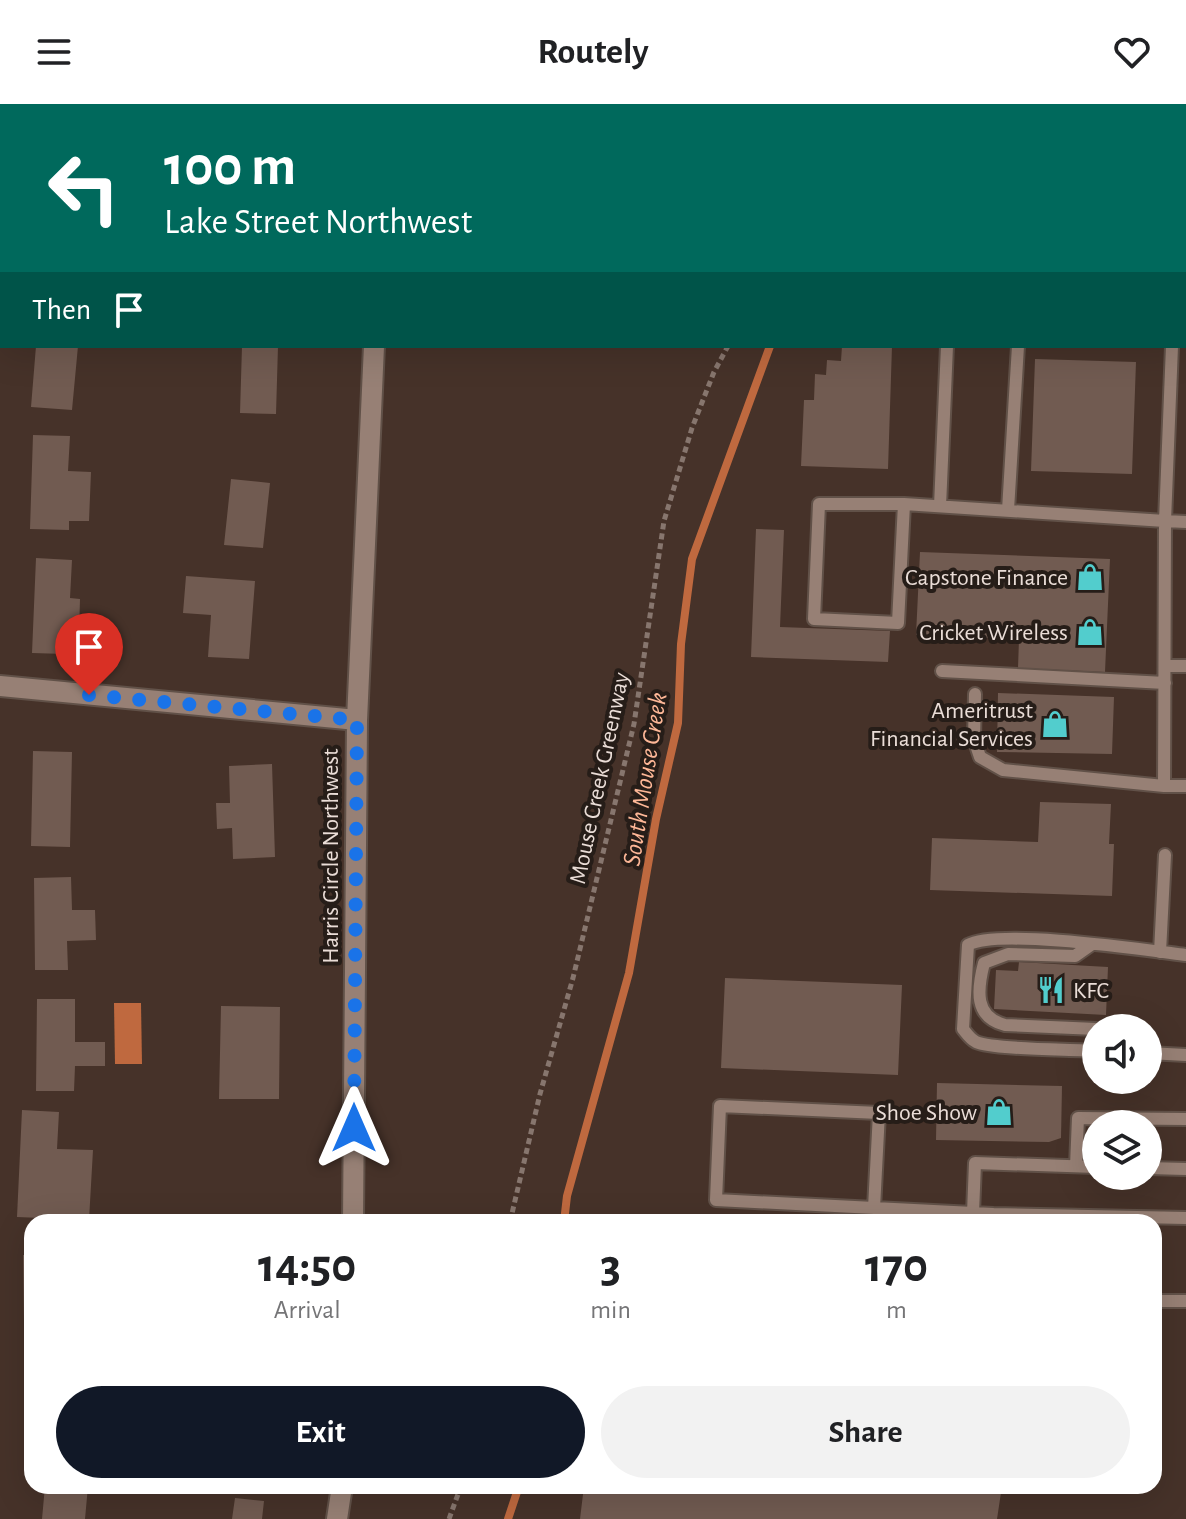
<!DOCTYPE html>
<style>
:root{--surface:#fff;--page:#f2f2f2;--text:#202124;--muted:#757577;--accent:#111827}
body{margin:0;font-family:"Alegreya Sans",sans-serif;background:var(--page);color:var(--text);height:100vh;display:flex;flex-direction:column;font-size:30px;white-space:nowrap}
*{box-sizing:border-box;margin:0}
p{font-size:26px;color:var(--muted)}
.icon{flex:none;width:44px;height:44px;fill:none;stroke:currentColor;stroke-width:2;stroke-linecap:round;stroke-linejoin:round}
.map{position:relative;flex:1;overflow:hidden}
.panel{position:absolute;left:24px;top:1110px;width:1138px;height:280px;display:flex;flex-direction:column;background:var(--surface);border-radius:24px;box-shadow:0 8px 32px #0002}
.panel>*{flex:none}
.top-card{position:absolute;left:0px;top:0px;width:1186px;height:244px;box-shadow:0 8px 32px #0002;background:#00695c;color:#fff;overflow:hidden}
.controls{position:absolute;left:1082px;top:910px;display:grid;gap:16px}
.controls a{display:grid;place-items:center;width:80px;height:80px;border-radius:50%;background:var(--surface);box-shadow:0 8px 32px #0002;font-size:40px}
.pin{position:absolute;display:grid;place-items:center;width:68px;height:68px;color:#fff;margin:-82px -34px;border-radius:50% 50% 50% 0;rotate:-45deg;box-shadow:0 0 8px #0007}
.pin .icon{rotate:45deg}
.me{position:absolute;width:88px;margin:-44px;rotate:0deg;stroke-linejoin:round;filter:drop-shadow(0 0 6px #0008)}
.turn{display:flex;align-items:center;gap:28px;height:168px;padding:0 32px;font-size:36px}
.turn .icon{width:104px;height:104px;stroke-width:2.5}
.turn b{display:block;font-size:56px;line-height:68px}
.then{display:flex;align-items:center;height:76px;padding:0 32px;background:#0003;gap:16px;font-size:30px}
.eta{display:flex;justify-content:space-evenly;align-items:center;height:136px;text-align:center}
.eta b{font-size:48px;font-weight:700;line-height:56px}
.action{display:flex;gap:16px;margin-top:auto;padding:16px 32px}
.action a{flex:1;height:92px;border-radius:48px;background:var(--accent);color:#fff;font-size:32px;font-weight:700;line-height:92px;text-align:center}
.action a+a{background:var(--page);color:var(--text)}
header{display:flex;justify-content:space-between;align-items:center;height:104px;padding:0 32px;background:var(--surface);font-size:36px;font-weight:700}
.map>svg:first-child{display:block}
.water{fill:#bf693f}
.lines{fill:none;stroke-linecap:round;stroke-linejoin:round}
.stream{stroke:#bf693f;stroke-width:8}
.building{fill:#715b51}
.lane-casing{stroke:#615148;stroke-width:16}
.street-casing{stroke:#615148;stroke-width:24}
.path{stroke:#87766e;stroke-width:5;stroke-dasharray:6 4;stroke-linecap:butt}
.lane{stroke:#978075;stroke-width:12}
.street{stroke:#978075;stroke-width:20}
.route{stroke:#1a73e8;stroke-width:14;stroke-dasharray:0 25.2}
.labels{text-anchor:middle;stroke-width:8;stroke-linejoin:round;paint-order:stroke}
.poi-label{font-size:24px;fill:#eaddd7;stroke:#261d18;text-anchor:end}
.street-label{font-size:24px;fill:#eaddd7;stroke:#261d18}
.water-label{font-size:26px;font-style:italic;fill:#fdb797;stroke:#261d18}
</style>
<header><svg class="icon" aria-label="menu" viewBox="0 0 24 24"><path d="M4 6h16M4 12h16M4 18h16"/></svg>Routely<svg class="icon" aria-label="heart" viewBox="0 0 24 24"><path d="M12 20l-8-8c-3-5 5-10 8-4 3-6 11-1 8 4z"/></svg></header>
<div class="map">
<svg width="1186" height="1415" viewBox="0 0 1186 1415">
<rect width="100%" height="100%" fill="#463229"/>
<path class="water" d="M 114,899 L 141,899 L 142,960 L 115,960 Z"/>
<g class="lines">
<path class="stream" d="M 953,2 L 955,0
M 564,1118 L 567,1092 L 629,869 L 656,715 L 678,619 L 681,540 L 692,455 L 770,242
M 508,1415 L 519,1382"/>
</g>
<path class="building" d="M 36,242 L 78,242 L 72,306 L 31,303 Z
M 242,242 L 278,242 L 276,310 L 240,309 Z
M 842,242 L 892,242 L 888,365 L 801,362 L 804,296 L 814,296 L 815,270 L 826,271 L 827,256 L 841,257 Z
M 1035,255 L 1136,258 L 1132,370 L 1031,367 Z
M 33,331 L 70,332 L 68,367 L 91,368 L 89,417 L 69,417 L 69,426 L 30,425 Z
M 231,375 L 270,379 L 263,444 L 224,441 Z
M 756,425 L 784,426 L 780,523 L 890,527 L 888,558 L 751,553 Z
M 920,448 L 1110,455 L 1105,568 L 1018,564 L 1019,535 L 916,531 Z
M 36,454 L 72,456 L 70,494 L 80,495 L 79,529 L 66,528 L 65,550 L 32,549 Z
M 186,472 L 255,477 L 249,555 L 208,553 L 211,511 L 183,509 Z
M 998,589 L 1114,593 L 1112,650 L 997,648 Z
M 33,647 L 72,648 L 70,743 L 31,742 Z
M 272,660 L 275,753 L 233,755 L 232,724 L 217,725 L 216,699 L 230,699 L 229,662 Z
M 1040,698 L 1111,700 L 1109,740 L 1114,740 L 1112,792 L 930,786 L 932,734 L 1038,738 Z
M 71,773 L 72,806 L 95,806 L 96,836 L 67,837 L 68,866 L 35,866 L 34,774 Z
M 1019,858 L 1108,863 L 1106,911 L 994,905 L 996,866 L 1018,867 Z
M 725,874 L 902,881 L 898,971 L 721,964 Z
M 37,895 L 75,895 L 75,938 L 105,938 L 105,962 L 75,962 L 74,987 L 36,987 Z
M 221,902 L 280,903 L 279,995 L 219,995 Z
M 937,979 L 1062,982 L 1061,1034 L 1049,1038 L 936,1036 Z
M 22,1006 L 59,1008 L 57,1045 L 93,1046 L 89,1116 L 17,1113 Z
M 23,1151 L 32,1151 L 32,1218 L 24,1218 Z
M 45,1382 L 88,1382 L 85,1415 L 42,1415 Z
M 584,1382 L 1002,1382 L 997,1415 L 580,1415 Z
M 235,1394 L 264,1397 L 262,1415 L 232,1415 Z"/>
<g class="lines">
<g class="lane-casing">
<path id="lane" d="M 1058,0 L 1060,2
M 1184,5 L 1186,5
M 1184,69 L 1186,69
M 1184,224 L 1186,224
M 1172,242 L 1165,417 L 1186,418
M 904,400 L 898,519 L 814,515 L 819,400 L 904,400 L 1165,417 L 1164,682 L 1186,682
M 940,402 L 947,242
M 1008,406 L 1018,242
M 1165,562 L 1186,562
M 942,567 L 1165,579
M 975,590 L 974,635 L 980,653 L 1003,666 L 1164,682
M 1092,840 L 1075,852 L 1008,850 L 984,859 C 977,886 974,913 1005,921 L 1096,925
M 1160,848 L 1165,751
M 1096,947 C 1072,945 994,946 976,938 C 970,935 967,930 963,925 L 968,841 C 997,824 1146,846 1186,851
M 1148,949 L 1186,951
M 1076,1062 L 1078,1014 L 1186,1015
M 1148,1064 L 1186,1065
M 874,1104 L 879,1009 L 720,1002 L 716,1096 C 808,1101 901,1105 993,1110
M 973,1109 L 975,1059 L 1096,1063
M 993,1118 L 993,1110 L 1186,1114
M 1154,1197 L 1186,1197"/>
</g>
<g class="street-casing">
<path id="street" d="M 385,2 L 385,0
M 0,582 L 357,616
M 353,1118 L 357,616 L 374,242
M 337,1415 L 342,1382"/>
</g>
<path class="path" d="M 899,2 L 901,0
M 510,1118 L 540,990 L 573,874 L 634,620 L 664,417 L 692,324 L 714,268 L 728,242
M 449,1415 L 461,1382"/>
<use href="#lane" class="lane"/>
<use href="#street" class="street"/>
</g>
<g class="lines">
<path class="route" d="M 89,591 L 357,616 L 354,1024"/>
</g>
<defs>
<g id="shop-bare" transform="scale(2.16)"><path d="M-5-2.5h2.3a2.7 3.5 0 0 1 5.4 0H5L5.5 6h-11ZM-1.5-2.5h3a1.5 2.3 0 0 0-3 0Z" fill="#52cdcd" stroke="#261d18" stroke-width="2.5" paint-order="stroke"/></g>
<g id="restaurant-bare" transform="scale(2.16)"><path d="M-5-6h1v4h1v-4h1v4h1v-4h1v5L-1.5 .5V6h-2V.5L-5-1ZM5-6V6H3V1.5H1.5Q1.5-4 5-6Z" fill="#52cdcd" stroke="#261d18" stroke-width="2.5" paint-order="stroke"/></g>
</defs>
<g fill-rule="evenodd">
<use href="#shop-bare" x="1090" y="473"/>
<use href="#shop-bare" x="1090" y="528"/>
<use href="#shop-bare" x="1055" y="620"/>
<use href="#restaurant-bare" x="1051" y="886"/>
<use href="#shop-bare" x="999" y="1008"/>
</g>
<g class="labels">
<g class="poi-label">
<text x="1068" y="481">Capstone Finance</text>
<text x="1068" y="536">Cricket Wireless</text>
<text x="1033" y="614">Ameritrust<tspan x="1033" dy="28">Financial Services</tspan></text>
<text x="1073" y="894" text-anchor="start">KFC</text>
<text x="977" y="1016">Shoe Show</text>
</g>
<g class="street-label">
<text transform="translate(599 674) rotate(-78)" y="8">Mouse Creek Greenway</text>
<text transform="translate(330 752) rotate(-90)" y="8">Harris Circle Northwest</text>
</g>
<g class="water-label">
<text transform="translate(644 675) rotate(-81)" y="9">South Mouse Creek</text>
</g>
</g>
</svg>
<div class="controls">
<a><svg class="icon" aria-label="sound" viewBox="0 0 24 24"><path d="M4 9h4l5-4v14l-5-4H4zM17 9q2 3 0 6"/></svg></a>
<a><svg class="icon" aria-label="layers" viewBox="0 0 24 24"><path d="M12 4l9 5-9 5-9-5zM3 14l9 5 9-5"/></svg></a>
</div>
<div class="pin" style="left:89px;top:591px;background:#d93025"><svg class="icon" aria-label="arrive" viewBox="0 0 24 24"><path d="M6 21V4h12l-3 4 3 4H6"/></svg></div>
<svg class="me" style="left:354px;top:1024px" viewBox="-20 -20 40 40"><path d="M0-17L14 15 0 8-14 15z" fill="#1a73e8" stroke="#fff" stroke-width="4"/></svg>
<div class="top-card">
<div class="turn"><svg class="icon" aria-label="left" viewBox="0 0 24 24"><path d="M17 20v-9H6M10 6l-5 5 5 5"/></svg><div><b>100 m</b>Lake Street Northwest</div></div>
<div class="then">Then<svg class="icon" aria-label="arrive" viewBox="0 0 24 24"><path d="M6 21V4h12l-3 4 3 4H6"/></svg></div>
</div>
<section class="panel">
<div class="eta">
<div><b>14:50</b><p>Arrival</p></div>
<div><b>3</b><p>min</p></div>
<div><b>170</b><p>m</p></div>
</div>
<div class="action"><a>Exit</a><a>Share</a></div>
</section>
</div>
